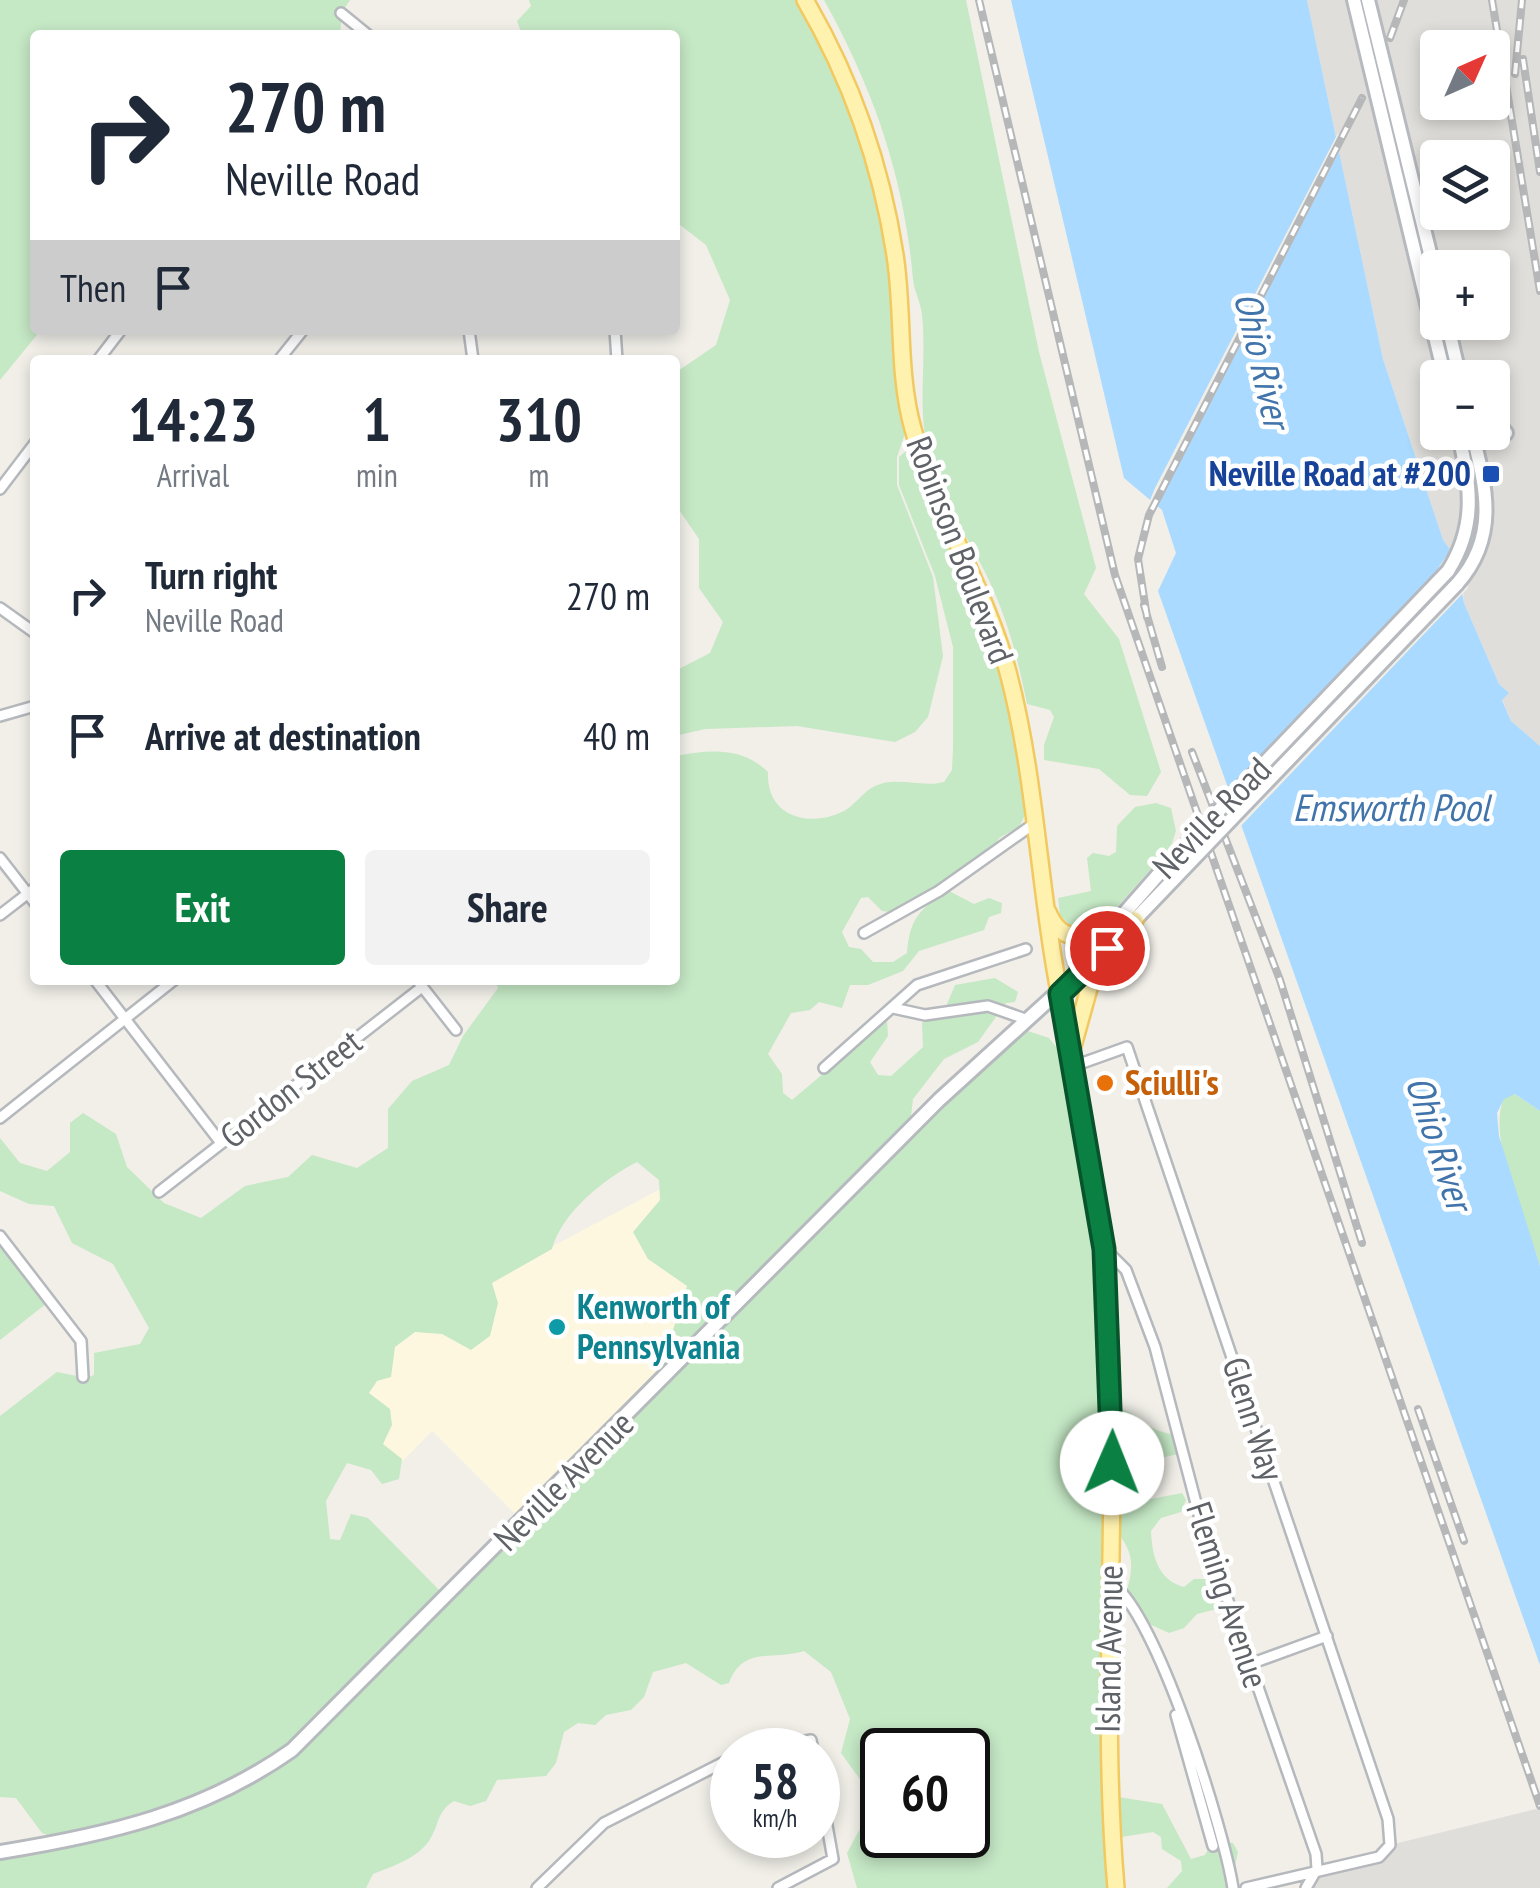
<!DOCTYPE html>
<meta charset="utf-8">
<style>
:root{--surface:#fff;--page:#f2f2f3;--text:#1f2937;--muted:#747a83;--accent:#0b8043}
body{margin:0;font-family:"PT Sans Narrow",sans-serif;background:var(--page);color:var(--text);height:100vh;display:flex;flex-direction:column;font-size:38px;white-space:nowrap}
*{box-sizing:border-box;margin:0}
p{font-size:32px;color:var(--muted)}
.icon{flex:none;width:55px;height:55px;fill:none;stroke:currentColor;stroke-width:2;stroke-linecap:round;stroke-linejoin:round}
.map{position:relative;flex:1;overflow:hidden}
.side{position:absolute;left:30px;top:355px;width:650px;height:630px;display:flex;flex-direction:column;background:var(--surface);border-radius:10px;box-shadow:0 5px 15px #0003}
.side>*{flex:none}
.hud{position:absolute;left:30px;top:30px;width:650px;height:305px;border-radius:10px;box-shadow:0 5px 15px #0003;background:#fff;color:var(--text);overflow:hidden}
.needle{width:65px;rotate:45deg}
.buttons{position:absolute;left:1420px;top:30px;display:grid;gap:20px}
.buttons a{display:grid;place-items:center;width:90px;height:90px;border-radius:10px;background:var(--surface);box-shadow:0 5px 15px #0003;font-size:50px}
.speed{position:absolute;left:710px;top:1728px;display:flex;gap:20px;font-size:50px;font-weight:700;text-align:center}
.speed>*{display:grid;place-content:center;width:130px;height:130px;border-radius:50%;background:var(--surface);box-shadow:0 5px 15px #0003;line-height:1}
.speed small{font-size:25px;font-weight:400}
.speed .limit{border:5px solid #111;border-radius:15px;background:#fff;color:#111}
.pin{position:absolute;display:grid;place-items:center;width:85px;height:85px;color:#fff;margin:-42px;border:5px solid #fff;border-radius:50%;box-shadow:0 2px 10px #0007}
.me{position:absolute;width:110px;margin:-55px;rotate:1deg;stroke-linejoin:round;filter:drop-shadow(0 0 8px #0008)}
.turn{display:flex;align-items:center;gap:35px;height:210px;padding:0 30px;font-size:45px}
.turn .icon{width:130px;height:130px;stroke-width:2.5}
.turn b{display:block;font-size:70px;line-height:85px}
.then{display:flex;align-items:center;height:95px;padding:0 30px;background:#0003;gap:20px;font-size:38px}
.eta{display:flex;justify-content:space-evenly;align-items:center;height:170px;text-align:center}
.eta b{font-size:60px;font-weight:800;line-height:70px}
.button{display:flex;gap:20px;margin-top:auto;padding:20px 30px}
.button a{flex:1;height:115px;border-radius:10px;background:var(--accent);color:#fff;font-size:40px;font-weight:800;line-height:115px;text-align:center}
.button a+a{background:var(--page);color:var(--text)}
ul{padding:0;list-style:none}
li{display:flex;align-items:center;gap:30px;height:140px;padding:0 30px}
li div{flex:1}
li b{display:block;font-size:38px}
li em{font-style:normal}
.map>svg:first-child{display:block}
.commercial{fill:#fef7e0}
.industrial{fill:#e0deda;fill-rule:evenodd}
.green{fill:#c5e8c5;fill-rule:evenodd}
.water{fill:#aadaff}
.pier{fill:#f1efe8}
.lines{fill:none;stroke-linecap:round;stroke-linejoin:round}
.street-casing{stroke:#b5b8bc;stroke-width:14}
.secondary-casing{stroke:#b6babf;stroke-width:18}
.primary-casing{stroke:#f2c960;stroke-width:20}
.street{stroke:#fff;stroke-width:9}
.secondary{stroke:#fff;stroke-width:12}
.primary{stroke:#fff2af;stroke-width:15}
.rail-casing{stroke:#b6b7b8;stroke-width:8}
.rail{stroke:#fff;stroke-width:4;stroke-dasharray:11;stroke-linecap:butt}
.secondary-bridge-casing{stroke:#b6babf;stroke-width:18;stroke-linecap:butt}
.secondary-bridge{stroke:#fff;stroke-width:12}
.route-casing{stroke:#07532c;stroke-width:25}
.route{stroke:#0b8043;stroke-width:18}
.transit-dot{fill:#1a4fb4;stroke:#fff;stroke-width:4}
.food-dot{fill:#e8710a;stroke:#fff;stroke-width:4}
.culture-dot{fill:#0f9aa8;stroke:#fff;stroke-width:4}
.labels{text-anchor:middle;stroke-width:9;stroke-linejoin:round;paint-order:stroke}
.transit-label{font-size:35px;font-weight:bold;fill:#164399;stroke:#fff;text-anchor:end}
.street-label{font-size:35px;fill:#5f6368;stroke:#fff}
.food-label{font-size:35px;font-weight:bold;fill:#c56008;stroke:#fff;text-anchor:start}
.culture-label{font-size:35px;font-weight:bold;fill:#0d838f;stroke:#fff;text-anchor:start}
.water-label{font-size:38px;font-style:italic;fill:#4174aa;stroke:#fff}
</style>
<div class="map">
<svg width="1540" height="1888" viewBox="0 0 1540 1888">
<rect width="100%" height="100%" fill="#f1efe8"/>
<path class="commercial" d="M 854,1086 L 903,1136 L 523,1522 L 432,1431 L 397,1467 L 307,1377 Z"/>
<path class="industrial" d="M 1307,0 L 1354,0 L 1445,377 L 1438,378 L 1438,432 L 1458,433 L 1471,490 L 1456,558 L 1443,541 L 1383,359 Z
M 1368,0 L 1540,0 L 1540,746 L 1511,721 L 1502,699 L 1508,693 L 1499,684 L 1464,603 L 1462,578 L 1486,529 L 1472,433 L 1492,432 L 1492,378 L 1460,377 L 1447,323 L 1492,322 L 1492,268 L 1438,268 ZM 1438,48 L 1492,48 L 1492,102 L 1438,102 ZM 1438,158 L 1492,158 L 1492,212 L 1438,212 Z
M 1540,1808 L 1540,1888 L 1306,1888 L 1317,1869 L 1379,1857 L 1390,1845 Z"/>
<path class="green" d="M 0,0 L 350,0 L 342,12 L 340,35 L 35,35 L 35,330 L 41,330 L 0,380 Z
M 529,0 L 802,0 L 864,129 L 892,256 L 909,422 L 897,457 L 897,485 L 933,577 L 943,656 L 928,717 L 915,732 L 895,742 L 797,726 L 705,729 L 675,736 L 675,671 L 710,653 L 723,622 L 699,588 L 699,539 L 675,504 L 675,373 L 716,345 L 730,300 L 706,245 L 675,221 L 675,35 L 522,35 L 517,21 L 531,6 Z
M 824,0 L 966,0 L 1039,352 L 1096,568 L 1084,594 L 1119,639 L 1161,772 L 1147,796 L 1130,795 L 1099,769 L 1044,760 L 1044,745 L 1054,717 L 1050,710 L 1027,704 C 1018,658 1007,617 986,574 C 966,533 938,497 928,451 C 917,406 927,361 922,315 C 921,303 914,291 913,279 C 904,177 874,90 824,0 Z
M 911,447 L 992,622 L 1032,801 L 1019,827 L 999,838 L 991,852 L 897,913 L 882,911 L 868,897 L 861,898 L 842,932 L 849,947 L 861,949 L 873,962 L 893,962 L 907,953 C 910,918 919,909 949,891 L 974,904 L 989,898 L 1002,903 L 1001,913 L 989,917 L 984,930 L 919,951 L 903,971 L 868,985 L 850,985 L 842,1008 L 819,1002 L 810,1010 L 791,1013 L 768,1054 L 782,1074 L 783,1093 L 792,1100 L 887,1020 L 888,1036 L 870,1062 L 878,1075 L 891,1076 L 923,1047 L 922,1023 L 945,1009 L 955,985 L 995,978 L 1018,992 L 1015,1002 L 1006,1003 L 978,1042 L 944,1059 L 913,1099 L 910,1124 L 694,1343 L 672,1333 L 687,1286 L 648,1259 L 633,1232 L 660,1200 L 659,1180 L 637,1162 C 604,1179 562,1212 552,1249 L 492,1283 L 498,1303 L 490,1336 L 471,1350 L 442,1334 L 415,1332 L 395,1347 L 391,1377 L 377,1381 L 369,1393 L 390,1409 L 392,1425 L 383,1444 L 402,1459 L 399,1479 L 382,1484 L 371,1470 L 347,1463 L 326,1501 L 330,1539 L 340,1540 L 351,1514 L 368,1518 L 446,1597 L 291,1748 L 214,1795 L 61,1840 L 42,1833 L 16,1798 L 0,1797 L 0,1416 L 57,1372 L 87,1378 L 94,1375 L 94,1353 L 140,1344 L 149,1328 L 113,1264 L 72,1243 L 54,1206 L 29,1204 L 0,1191 L 0,1138 L 20,1163 L 47,1171 L 70,1152 L 70,1123 L 83,1113 L 116,1134 L 127,1167 L 164,1203 L 201,1218 L 245,1186 L 288,1177 L 312,1155 L 357,1168 L 388,1148 L 388,1109 L 412,1081 L 449,1065 L 463,1036 L 498,988 L 495,980 L 675,980 L 675,756 C 710,750 741,746 768,772 C 766,816 808,829 844,811 C 855,805 863,792 875,786 C 897,776 921,788 944,782 L 952,770 L 953,749 L 953,647 L 935,576 L 899,485 L 899,457 Z
M 1156,803 L 1171,808 L 1176,831 L 1171,846 L 1119,905 L 1094,925 L 1070,925 L 1060,915 L 1058,898 L 1091,891 L 1087,858 L 1093,853 L 1109,856 L 1116,852 L 1117,826 L 1135,807 Z
M 1025,1030 L 1049,1038 L 1067,1060 L 1090,1178 L 1105,1321 L 1108,1413 L 1102,1667 L 1112,1888 L 857,1888 L 847,1853 L 862,1825 L 862,1782 L 841,1753 L 850,1719 L 831,1672 L 804,1651 C 773,1661 743,1645 729,1683 L 721,1685 L 686,1663 L 653,1672 L 644,1697 L 631,1710 L 606,1715 L 595,1725 L 578,1723 L 564,1732 L 556,1763 L 546,1776 L 497,1780 L 486,1801 L 470,1806 L 454,1801 C 436,1812 440,1824 429,1841 C 416,1859 393,1866 373,1874 L 366,1888 L 0,1888 L 0,1854 L 138,1827 L 293,1753 L 994,1052 ZM 882,1750 L 968,1750 L 968,1835 L 882,1835 Z
M 1515,1094 L 1540,1111 L 1540,1266 C 1527,1224 1486,1138 1504,1098 Z
M 0,1237 L 51,1300 L 0,1340 Z
M 1124,1410 C 1147,1419 1144,1430 1176,1435 L 1180,1454 C 1159,1458 1146,1458 1140,1481 L 1151,1499 L 1182,1493 L 1186,1500 L 1181,1512 L 1161,1518 L 1151,1531 C 1152,1556 1158,1580 1184,1587 L 1194,1579 L 1220,1579 L 1229,1606 L 1197,1614 L 1184,1628 L 1169,1633 L 1145,1622 L 1127,1590 C 1135,1562 1132,1550 1114,1528 L 1116,1412 Z
M 1112,1796 L 1162,1804 L 1191,1859 L 1205,1855 L 1213,1840 L 1233,1843 L 1238,1852 L 1230,1888 L 1167,1888 L 1182,1871 L 1181,1861 L 1162,1849 L 1161,1837 L 1153,1832 L 1115,1838 Z"/>
<path class="water" d="M 1011,0 L 1307,0 L 1383,359 L 1443,540 L 1456,558 L 1464,603 L 1499,684 L 1509,693 L 1502,700 L 1511,721 L 1540,746 L 1540,1111 L 1515,1094 L 1504,1099 L 1497,1113 L 1499,1136 L 1540,1266 L 1540,1665 L 1158,591 L 1176,553 L 1162,510 L 1124,478 Z"/>
<path class="pier" d="M 1338,133 L 1343,144 L 1154,510 L 1148,505 L 1155,488 Z
M 1453,546 L 1461,556 L 1468,588 L 1237,830 L 1225,794 L 1435,573 Z"/>
<g class="lines">
<g class="street-casing">
<path id="street" d="M 341,13 L 368,35
M 469,330 L 473,360
M 615,330 L 617,360
M 98,360 L 121,330
M 279,360 L 303,330
M 0,489 L 35,443
M 0,608 L 35,633
M 0,716 L 35,706
M 0,858 L 35,903
M 0,915 L 35,888
M 864,933 L 939,891 L 1035,823
M 95,980 L 221,1143
M 417,980 L 456,1030
M 893,1008 L 925,1015 L 988,1006 L 1028,1020
M 1074,1066 L 1127,1047 L 1388,1819 L 1390,1845 L 1379,1857 L 1246,1888
M 824,1068 L 917,985 L 1026,949
M 0,1118 L 174,980
M 159,1192 L 422,987
M 0,1236 L 81,1341 L 83,1377
M 1105,1249 L 1126,1270 L 1155,1347 L 1202,1526 L 1316,1854 L 1317,1869 L 1306,1888
M 1110,1582 C 1156,1610 1224,1830 1233,1888
M 1250,1664 L 1327,1636
M 1176,1715 L 1213,1846
M 758,1750 L 811,1740 L 813,1750
M 537,1888 L 604,1823 L 732,1758
M 778,1888 L 833,1859 L 818,1775"/>
</g>
<g class="secondary-casing">
<path id="secondary" d="M 1354,0 L 1445,378
M 1368,0 L 1438,286
M 1447,322 L 1460,378
M 1492,417 L 1506,433
M 1448,571 C 1478,524 1470,483 1458,432
M 1457,584 C 1499,537 1486,488 1472,432
M 1129,926 L 1173,880
M 1077,967 L 1164,868
M 0,1852 C 106,1835 203,1813 292,1750 L 939,1100 L 1114,941"/>
</g>
<g class="primary-casing">
<path id="primary" d="M 805,0 C 851,79 881,164 895,255 C 904,312 897,372 913,429 C 936,513 985,587 1008,672 C 1034,770 1038,870 1055,969 C 1071,1065 1095,1160 1104,1257 C 1124,1467 1098,1678 1116,1888
M 1048,912 C 1063,949 1093,937 1117,920
M 1073,1046 L 1090,985 L 1135,920"/>
</g>
<use href="#street" class="street"/>
<use href="#secondary" class="secondary"/>
<use href="#primary" class="primary"/>
<g class="rail-casing">
<path id="rail" d="M 979,0 L 1115,575 L 1540,1806
M 1492,0 L 1540,291
M 1390,38 L 1404,0
M 1523,59 L 1540,172
M 1515,74 L 1522,0
M 1144,605 L 1162,667
M 1147,617 L 1138,559 L 1149,515 L 1362,98
M 1192,752 L 1280,980 L 1362,1243
M 1418,1409 L 1464,1541"/>
</g>
<use href="#rail" class="rail"/>
<g class="secondary-bridge-casing">
<path id="secondary-bridge" d="M 1164,868 L 1448,571
M 1173,880 L 1457,584"/>
</g>
<use href="#secondary-bridge" class="secondary-bridge"/>
</g>
<g class="lines">
<g class="route-casing">
<path id="route" d="M 1107,948 L 1060,994 L 1104,1249 L 1112,1463"/>
</g>
<use href="#route" class="route"/>
</g>
<rect class="transit-dot" x="1481" y="464" width="20" height="20" rx="5"/>
<circle class="food-dot" cx="1105" cy="1083" r="10"/>
<circle class="culture-dot" cx="557" cy="1327" r="10"/>
<g class="labels">
<g class="transit-label">
<text x="1471" y="486">Neville Road at #200</text>
</g>
<g class="street-label">
<text transform="translate(960 550) rotate(69)" y="12">Robinson Boulevard</text>
<text transform="translate(1212 818) rotate(-46)" y="12">Neville Road</text>
<text transform="translate(291 1089) rotate(-38)" y="12">Gordon Street</text>
<text transform="translate(1253 1419) rotate(72)" y="12">Glenn Way</text>
<text transform="translate(564 1481) rotate(-45)" y="12">Neville Avenue</text>
<text transform="translate(1227 1595) rotate(72)" y="12">Fleming Avenue</text>
<text transform="translate(1109 1649) rotate(-89)" y="12">Island Avenue</text>
</g>
<g class="food-label">
<text x="1125" y="1095">Sciulli's</text>
</g>
<g class="culture-label">
<text x="577" y="1319">Kenworth of<tspan x="577" dy="40">Pennsylvania</tspan></text>
</g>
<g class="water-label">
<text transform="translate(1262 360) rotate(77)" y="13">Ohio River</text>
<text x="1391" y="821">Emsworth Pool</text>
<text transform="translate(1439 1143) rotate(72)" y="13">Ohio River</text>
</g>
</g>
</svg>
<div class="buttons">
<a><svg class="needle" viewBox="-14 -14 28 28"><path d="M0-13l5 13h-10z" fill="#e53935"/><path d="M0 13l5-13h-10z" fill="#747a83"/></svg></a>
<a><svg class="icon" aria-label="layers" viewBox="0 0 24 24"><path d="M12 4l9 5-9 5-9-5zM3 14l9 5 9-5"/></svg></a>
<a>+</a>
<a>−</a>
</div>
<div class="speed"><div>58<small>km/h</small></div><div class="limit">60</div></div>
<div class="pin" style="left:1107px;top:948px;background:#d93025"><svg class="icon" aria-label="arrive" viewBox="0 0 24 24"><path d="M6 21V4h12l-3 4 3 4H6"/></svg></div>
<svg class="me" style="left:1112px;top:1463px" viewBox="-20 -20 40 40"><circle r="19" fill="#fff"/><path d="M0-13L10 11 0 6-10 11z" fill="#0b8043"/></svg>
<div class="hud">
<div class="turn"><svg class="icon" aria-label="right" viewBox="0 0 24 24"><path d="M7 20v-9h11M14 6l5 5-5 5"/></svg><div><b>270 m</b>Neville Road</div></div>
<div class="then">Then<svg class="icon" aria-label="arrive" viewBox="0 0 24 24"><path d="M6 21V4h12l-3 4 3 4H6"/></svg></div>
</div>
<section class="side">
<div class="eta">
<div><b>14:23</b><p>Arrival</p></div>
<div><b>1</b><p>min</p></div>
<div><b>310</b><p>m</p></div>
</div>
<ul>
<li><svg class="icon" aria-label="right" viewBox="0 0 24 24"><path d="M7 20v-9h11M14 6l5 5-5 5"/></svg><div><b>Turn right</b><p>Neville Road</p></div><em>270 m</em></li>
<li><svg class="icon" aria-label="arrive" viewBox="0 0 24 24"><path d="M6 21V4h12l-3 4 3 4H6"/></svg><div><b>Arrive at destination</b></div><em>40 m</em></li>
</ul>
<div class="button"><a>Exit</a><a>Share</a></div>
</section>
</div>
